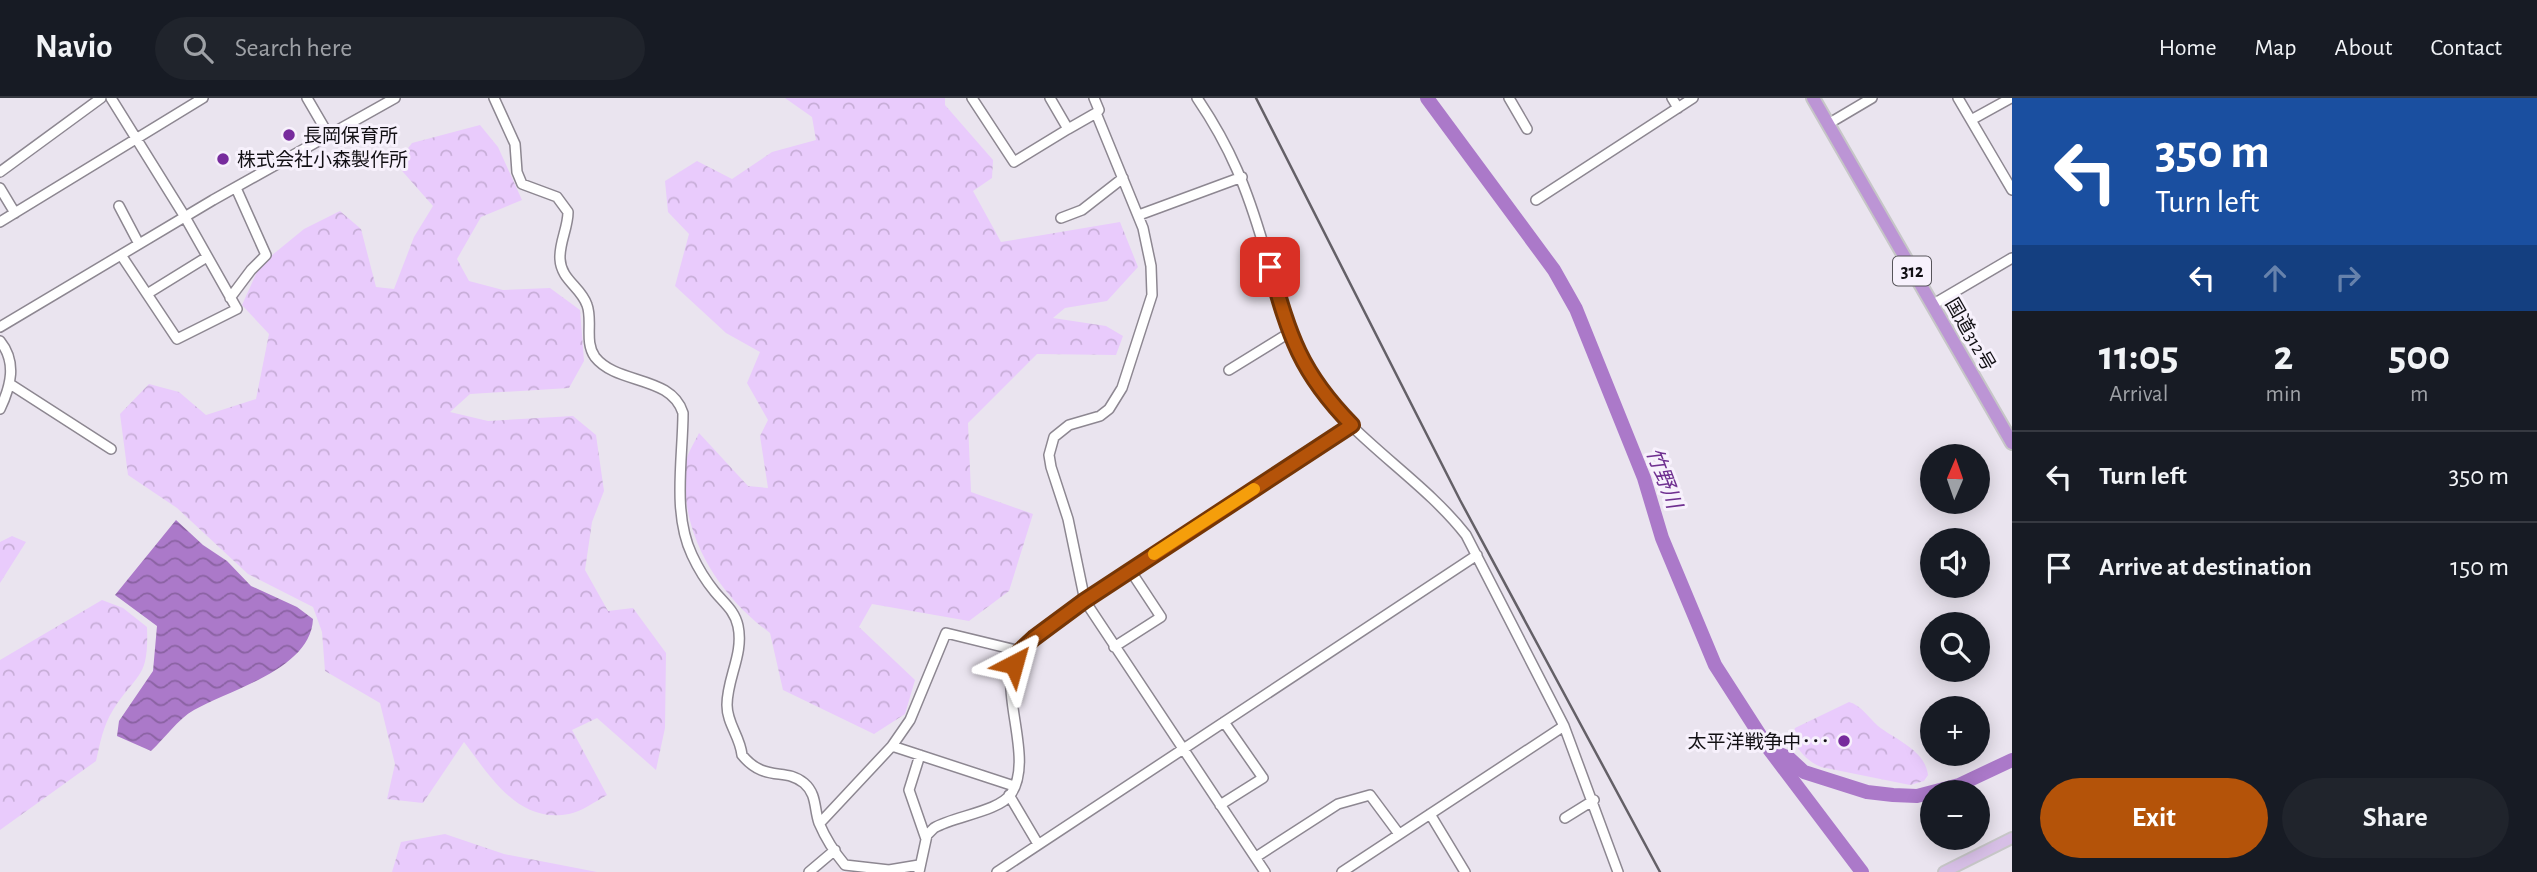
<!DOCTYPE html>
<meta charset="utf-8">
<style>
:root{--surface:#171b24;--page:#20242c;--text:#f1f3f6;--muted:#9ea1a6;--line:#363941;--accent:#b45309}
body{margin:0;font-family:"Alegreya Sans","Noto Sans JP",sans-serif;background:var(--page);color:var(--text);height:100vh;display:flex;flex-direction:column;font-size:26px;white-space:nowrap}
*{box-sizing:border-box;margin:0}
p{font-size:23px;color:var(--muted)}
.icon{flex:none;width:38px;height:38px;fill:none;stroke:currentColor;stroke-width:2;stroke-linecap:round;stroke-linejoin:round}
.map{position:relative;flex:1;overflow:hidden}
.side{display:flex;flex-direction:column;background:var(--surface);width:525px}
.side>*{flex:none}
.hud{background:#1a4fa0;color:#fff;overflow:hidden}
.needle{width:46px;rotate:2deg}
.tools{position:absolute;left:1920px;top:346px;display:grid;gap:14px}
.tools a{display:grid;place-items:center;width:70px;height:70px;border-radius:50%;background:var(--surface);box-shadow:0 4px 18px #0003;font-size:35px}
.pin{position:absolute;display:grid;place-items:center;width:60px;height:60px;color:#fff;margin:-30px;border-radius:14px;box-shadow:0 4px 10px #0006}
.me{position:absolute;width:77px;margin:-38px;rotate:39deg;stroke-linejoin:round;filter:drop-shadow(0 0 5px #0008)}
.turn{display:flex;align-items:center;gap:24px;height:147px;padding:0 28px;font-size:32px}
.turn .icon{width:91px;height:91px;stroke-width:2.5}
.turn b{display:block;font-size:49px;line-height:60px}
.lanes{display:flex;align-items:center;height:66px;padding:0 28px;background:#0003;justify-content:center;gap:35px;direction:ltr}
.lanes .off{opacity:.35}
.eta{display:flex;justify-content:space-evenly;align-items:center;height:119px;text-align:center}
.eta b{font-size:42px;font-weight:700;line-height:49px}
.action{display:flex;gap:14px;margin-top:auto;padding:14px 28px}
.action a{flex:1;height:80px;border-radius:42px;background:var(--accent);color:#fff;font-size:28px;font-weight:700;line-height:80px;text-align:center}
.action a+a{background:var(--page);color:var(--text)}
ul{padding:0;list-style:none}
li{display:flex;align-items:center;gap:21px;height:91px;padding:0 28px;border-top:2px solid var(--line)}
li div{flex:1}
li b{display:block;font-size:26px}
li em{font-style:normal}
header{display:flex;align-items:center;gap:42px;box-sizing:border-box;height:98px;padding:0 35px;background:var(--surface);border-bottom:2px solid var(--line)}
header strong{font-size:33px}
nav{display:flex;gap:38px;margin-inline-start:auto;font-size:24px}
.search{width:490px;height:63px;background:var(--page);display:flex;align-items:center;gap:18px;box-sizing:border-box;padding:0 24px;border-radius:38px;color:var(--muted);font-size:26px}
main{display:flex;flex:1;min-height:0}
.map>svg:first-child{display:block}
.forest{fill:url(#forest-crowns)}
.water{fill:url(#water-waves)}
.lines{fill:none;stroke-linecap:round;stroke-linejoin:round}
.river{stroke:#ab79c9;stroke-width:14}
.minor-casing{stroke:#8d8791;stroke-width:12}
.major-casing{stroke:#c6c6c7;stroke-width:14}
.highway-casing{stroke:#c6c6c7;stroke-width:16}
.minor{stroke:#fff;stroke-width:9}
.major{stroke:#d7bfe6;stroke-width:10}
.highway{stroke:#bc95d5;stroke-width:12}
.rail{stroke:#646067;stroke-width:2.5}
.route-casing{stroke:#753606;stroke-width:18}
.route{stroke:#b45309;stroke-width:12}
.slow{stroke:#f59e0b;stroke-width:12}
.poi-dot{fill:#772b9d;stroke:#f7f1fc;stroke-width:2.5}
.labels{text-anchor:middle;stroke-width:6;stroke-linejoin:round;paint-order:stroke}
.shield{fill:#f7f1fc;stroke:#57545a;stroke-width:2}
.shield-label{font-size:18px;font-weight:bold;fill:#121014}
.poi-label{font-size:19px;fill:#121014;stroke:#f7f1fc;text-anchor:start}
.street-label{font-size:19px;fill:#121014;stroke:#f7f1fc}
.water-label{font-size:21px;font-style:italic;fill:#6f3090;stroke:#f7f1fc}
</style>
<header>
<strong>Navio</strong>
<div class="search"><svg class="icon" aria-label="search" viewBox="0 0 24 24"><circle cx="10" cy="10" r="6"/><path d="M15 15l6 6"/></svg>Search here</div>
<nav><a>Home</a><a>Map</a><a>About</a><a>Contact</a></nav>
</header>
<main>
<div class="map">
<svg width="2012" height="774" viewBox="0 0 2012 774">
<defs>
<pattern id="forest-crowns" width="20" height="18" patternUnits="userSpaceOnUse" patternTransform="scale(1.75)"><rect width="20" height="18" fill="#e9cbfc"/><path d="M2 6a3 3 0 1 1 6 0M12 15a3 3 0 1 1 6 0" fill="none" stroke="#c7add7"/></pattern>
<pattern id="water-waves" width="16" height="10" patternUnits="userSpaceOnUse" patternTransform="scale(1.75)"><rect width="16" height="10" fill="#ab79c9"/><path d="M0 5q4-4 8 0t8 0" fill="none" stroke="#8a62a2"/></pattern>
</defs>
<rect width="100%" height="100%" fill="#eae4ef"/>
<path class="forest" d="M 785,0 L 945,0 L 945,7 L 993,62 L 992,80 L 973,93 L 1001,144 L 1120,124 L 1138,169 L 1107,203 L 1065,210 L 1053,220 L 1106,228 L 1123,238 L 1116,257 L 1037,256 L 968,325 L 971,394 L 1033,416 L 1009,493 L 969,523 L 872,506 L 859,529 L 915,582 L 905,616 L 874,636 L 783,592 L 770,535 C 717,496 678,434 686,365 C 687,355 695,344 699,335 L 748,388 L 768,390 L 760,338 L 768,322 L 747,285 L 760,254 L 726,235 L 675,188 L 689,136 L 668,114 L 665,83 L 697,63 L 732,81 L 772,54 L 816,42 L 812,19 Z
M 480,27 L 498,49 L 522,102 L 481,119 L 457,161 L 469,183 L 503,192 L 550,190 L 580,212 L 584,263 L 569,290 L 470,296 L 450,314 L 488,323 L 573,318 L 596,337 L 604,393 L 592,424 L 585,472 L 608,513 L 633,510 L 666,555 L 665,630 L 656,672 L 597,620 L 572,632 L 607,697 C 596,703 581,714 569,716 C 518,726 490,678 464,644 L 423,705 L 387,701 L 395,666 L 380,605 L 325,573 L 322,534 L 313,509 L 248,476 L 177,410 L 128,377 L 120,316 L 149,286 L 179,294 L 206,317 L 256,301 L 269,236 L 242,207 L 260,167 L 304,131 L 340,113 L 361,131 L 376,189 L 394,191 L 414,139 L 433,108 L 396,66 L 412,45 Z
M 12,438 L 26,444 L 0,485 L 0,444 Z
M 102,502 L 123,510 L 147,529 C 149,582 137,574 113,612 C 103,628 100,645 96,663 L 0,732 L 0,562 Z
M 1849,604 C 1861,607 1869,620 1878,628 C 1896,642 1925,652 1928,677 L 1924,683 L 1910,687 L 1821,669 C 1808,664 1797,652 1792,639 L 1795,630 Z
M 445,736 L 504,756 L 597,774 L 392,774 L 401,744 Z"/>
<path class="water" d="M 176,422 L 203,447 L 227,463 L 251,488 L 297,509 L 313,521 C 311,571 231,591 194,612 C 178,621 164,641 151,653 L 117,638 L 119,623 L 153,573 L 157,528 L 115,497 Z"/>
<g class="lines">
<path class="river" d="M 1427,0 L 1554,172 L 1576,211 L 1644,380 L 1662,440 L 1715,567 L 1769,651 L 1862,774
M 1770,652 L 1789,660 L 1804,674 L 1867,694 L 1893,697 L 1917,698 L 1959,687 L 2012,662"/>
<g class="minor-casing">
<path id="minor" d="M 111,0 L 185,119 L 237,211 L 177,241 L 121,157
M 307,0 L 328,36
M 494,0 L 515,46 L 517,74 L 522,86 L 557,99 L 568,114 C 568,130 559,145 560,161 C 561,182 581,189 587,207 C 593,223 584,244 595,259 C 617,287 671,277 683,315 C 683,360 672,415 692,457 C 698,470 706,483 715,494 C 724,505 735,513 738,528 C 744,556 727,580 727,607 C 727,626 740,638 742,657 C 765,685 785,669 804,685 C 817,696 814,711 819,725 C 825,739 835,755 845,767 L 889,772 L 919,767
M 972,0 L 1014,64 L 1068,31
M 1050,0 L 1068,31 L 1096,15 L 1143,130 L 1151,168 L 1152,197 L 1122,290 L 1109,311 L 1100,318 L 1069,327 L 1054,339 L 1049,357 L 1051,369 L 1068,421 L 1085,503 L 1265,774
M 1094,0 L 1099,12 L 1096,15
M 1197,0 C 1231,50 1247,91 1264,149 C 1276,191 1285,236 1307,274 C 1347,339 1420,378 1466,437 L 1564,628 L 1618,774
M 1509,0 L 1527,31
M 1672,0 L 1678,10
M 1958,0 L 2012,92
M 1971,22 L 2011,0
M 1828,26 L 1872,0
M 0,74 L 101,0
M 0,90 L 15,115
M 1536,102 L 1693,0
M 119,108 L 139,146
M 1139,117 L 1242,79
M 1061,120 L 1082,112 L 1123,80
M 0,124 L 203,0
M 147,196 L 207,159
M 230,200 L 251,172 L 266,157 L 236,90
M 1932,207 L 2012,160
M 0,229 L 213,102 L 395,0
M 0,243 C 17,264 11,288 0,311
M 1229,272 L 1289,235
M 10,286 L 111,351
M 1114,549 L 1161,519 L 1130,472
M 892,648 L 1014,688
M 920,657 L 909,692 L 926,741
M 1009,697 L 1038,746
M 1220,707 L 1263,680 L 1224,624
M 1430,716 L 1465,774
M 1565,720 L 1594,702
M 820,725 L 892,648 L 910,622 L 946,535 L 1020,553
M 1256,759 L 1338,706 L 1370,697 L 1399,736
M 809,774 L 835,752
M 919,774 L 927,737 L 934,730 C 954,718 998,714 1011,696 C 1036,659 994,586 1019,555 C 1038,530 1081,506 1108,487 C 1188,432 1271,380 1352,327
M 997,774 L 1477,457
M 1342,774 L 1564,628"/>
</g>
<g class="major-casing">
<path id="major" d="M 1944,774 L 2012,740"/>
</g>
<g class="highway-casing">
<path id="highway" d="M 1813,0 L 2012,345"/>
</g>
<use href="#minor" class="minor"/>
<use href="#major" class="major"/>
<use href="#highway" class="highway"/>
<path class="rail" d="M 1256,0 L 1460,402 L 1660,774"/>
</g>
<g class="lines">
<g class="route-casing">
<path id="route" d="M 1014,566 L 1017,556 L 1034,540 L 1084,503 L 1352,327 C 1300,274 1290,239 1270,169"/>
</g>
<use href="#route" class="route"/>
<path class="slow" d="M 1154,456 L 1254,391"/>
</g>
<g class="poi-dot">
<circle cx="289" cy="37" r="7"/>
<circle cx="223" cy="61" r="7"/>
<circle cx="1844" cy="643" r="7"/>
</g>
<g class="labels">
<rect class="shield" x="1893" y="158.5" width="38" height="29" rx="5"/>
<g class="shield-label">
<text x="1912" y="179">312</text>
</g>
<g class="poi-label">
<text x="303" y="44">長岡保育所</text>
<text x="237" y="68">株式会社小森製作所</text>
<text x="1830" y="650" text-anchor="end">太平洋戦争中･･･</text>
</g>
<g class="street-label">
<text transform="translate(1971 236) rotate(60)" y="7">国道312号</text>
</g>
<g class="water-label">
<text transform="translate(1664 380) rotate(69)" y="7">竹野川</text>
</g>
</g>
</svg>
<div class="tools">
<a><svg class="needle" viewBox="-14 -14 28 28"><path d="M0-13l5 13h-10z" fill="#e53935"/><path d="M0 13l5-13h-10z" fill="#9ea1a6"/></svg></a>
<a><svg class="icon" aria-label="sound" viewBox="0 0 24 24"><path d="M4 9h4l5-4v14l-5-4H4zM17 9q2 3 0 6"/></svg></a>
<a><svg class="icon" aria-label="search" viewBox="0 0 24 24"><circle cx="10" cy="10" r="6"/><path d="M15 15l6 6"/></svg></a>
<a>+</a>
<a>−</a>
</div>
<div class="pin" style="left:1270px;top:169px;background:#d93025"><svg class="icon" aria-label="arrive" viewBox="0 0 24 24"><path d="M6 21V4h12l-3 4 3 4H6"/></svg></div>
<svg class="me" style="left:1014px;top:566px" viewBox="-20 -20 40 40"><path d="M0-17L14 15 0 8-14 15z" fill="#b45309" stroke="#fff" stroke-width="4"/></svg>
</div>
<section class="side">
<div class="hud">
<div class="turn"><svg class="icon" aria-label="left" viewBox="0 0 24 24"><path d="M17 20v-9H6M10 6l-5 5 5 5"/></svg><div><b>350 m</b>Turn left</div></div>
<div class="lanes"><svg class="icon" aria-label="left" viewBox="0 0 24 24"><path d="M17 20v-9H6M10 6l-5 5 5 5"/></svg><svg class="icon off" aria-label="ahead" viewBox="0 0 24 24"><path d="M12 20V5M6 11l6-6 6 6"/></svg><svg class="icon off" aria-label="right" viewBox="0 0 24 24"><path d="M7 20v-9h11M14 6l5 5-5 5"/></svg></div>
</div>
<div class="eta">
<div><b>11:05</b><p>Arrival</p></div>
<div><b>2</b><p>min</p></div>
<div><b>500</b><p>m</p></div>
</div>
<ul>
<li><svg class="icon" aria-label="left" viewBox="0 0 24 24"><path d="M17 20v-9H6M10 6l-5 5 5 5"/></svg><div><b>Turn left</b></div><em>350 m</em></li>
<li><svg class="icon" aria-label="arrive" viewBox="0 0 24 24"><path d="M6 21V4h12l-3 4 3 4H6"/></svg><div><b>Arrive at destination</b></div><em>150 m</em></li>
</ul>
<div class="action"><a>Exit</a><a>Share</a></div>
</section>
</main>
